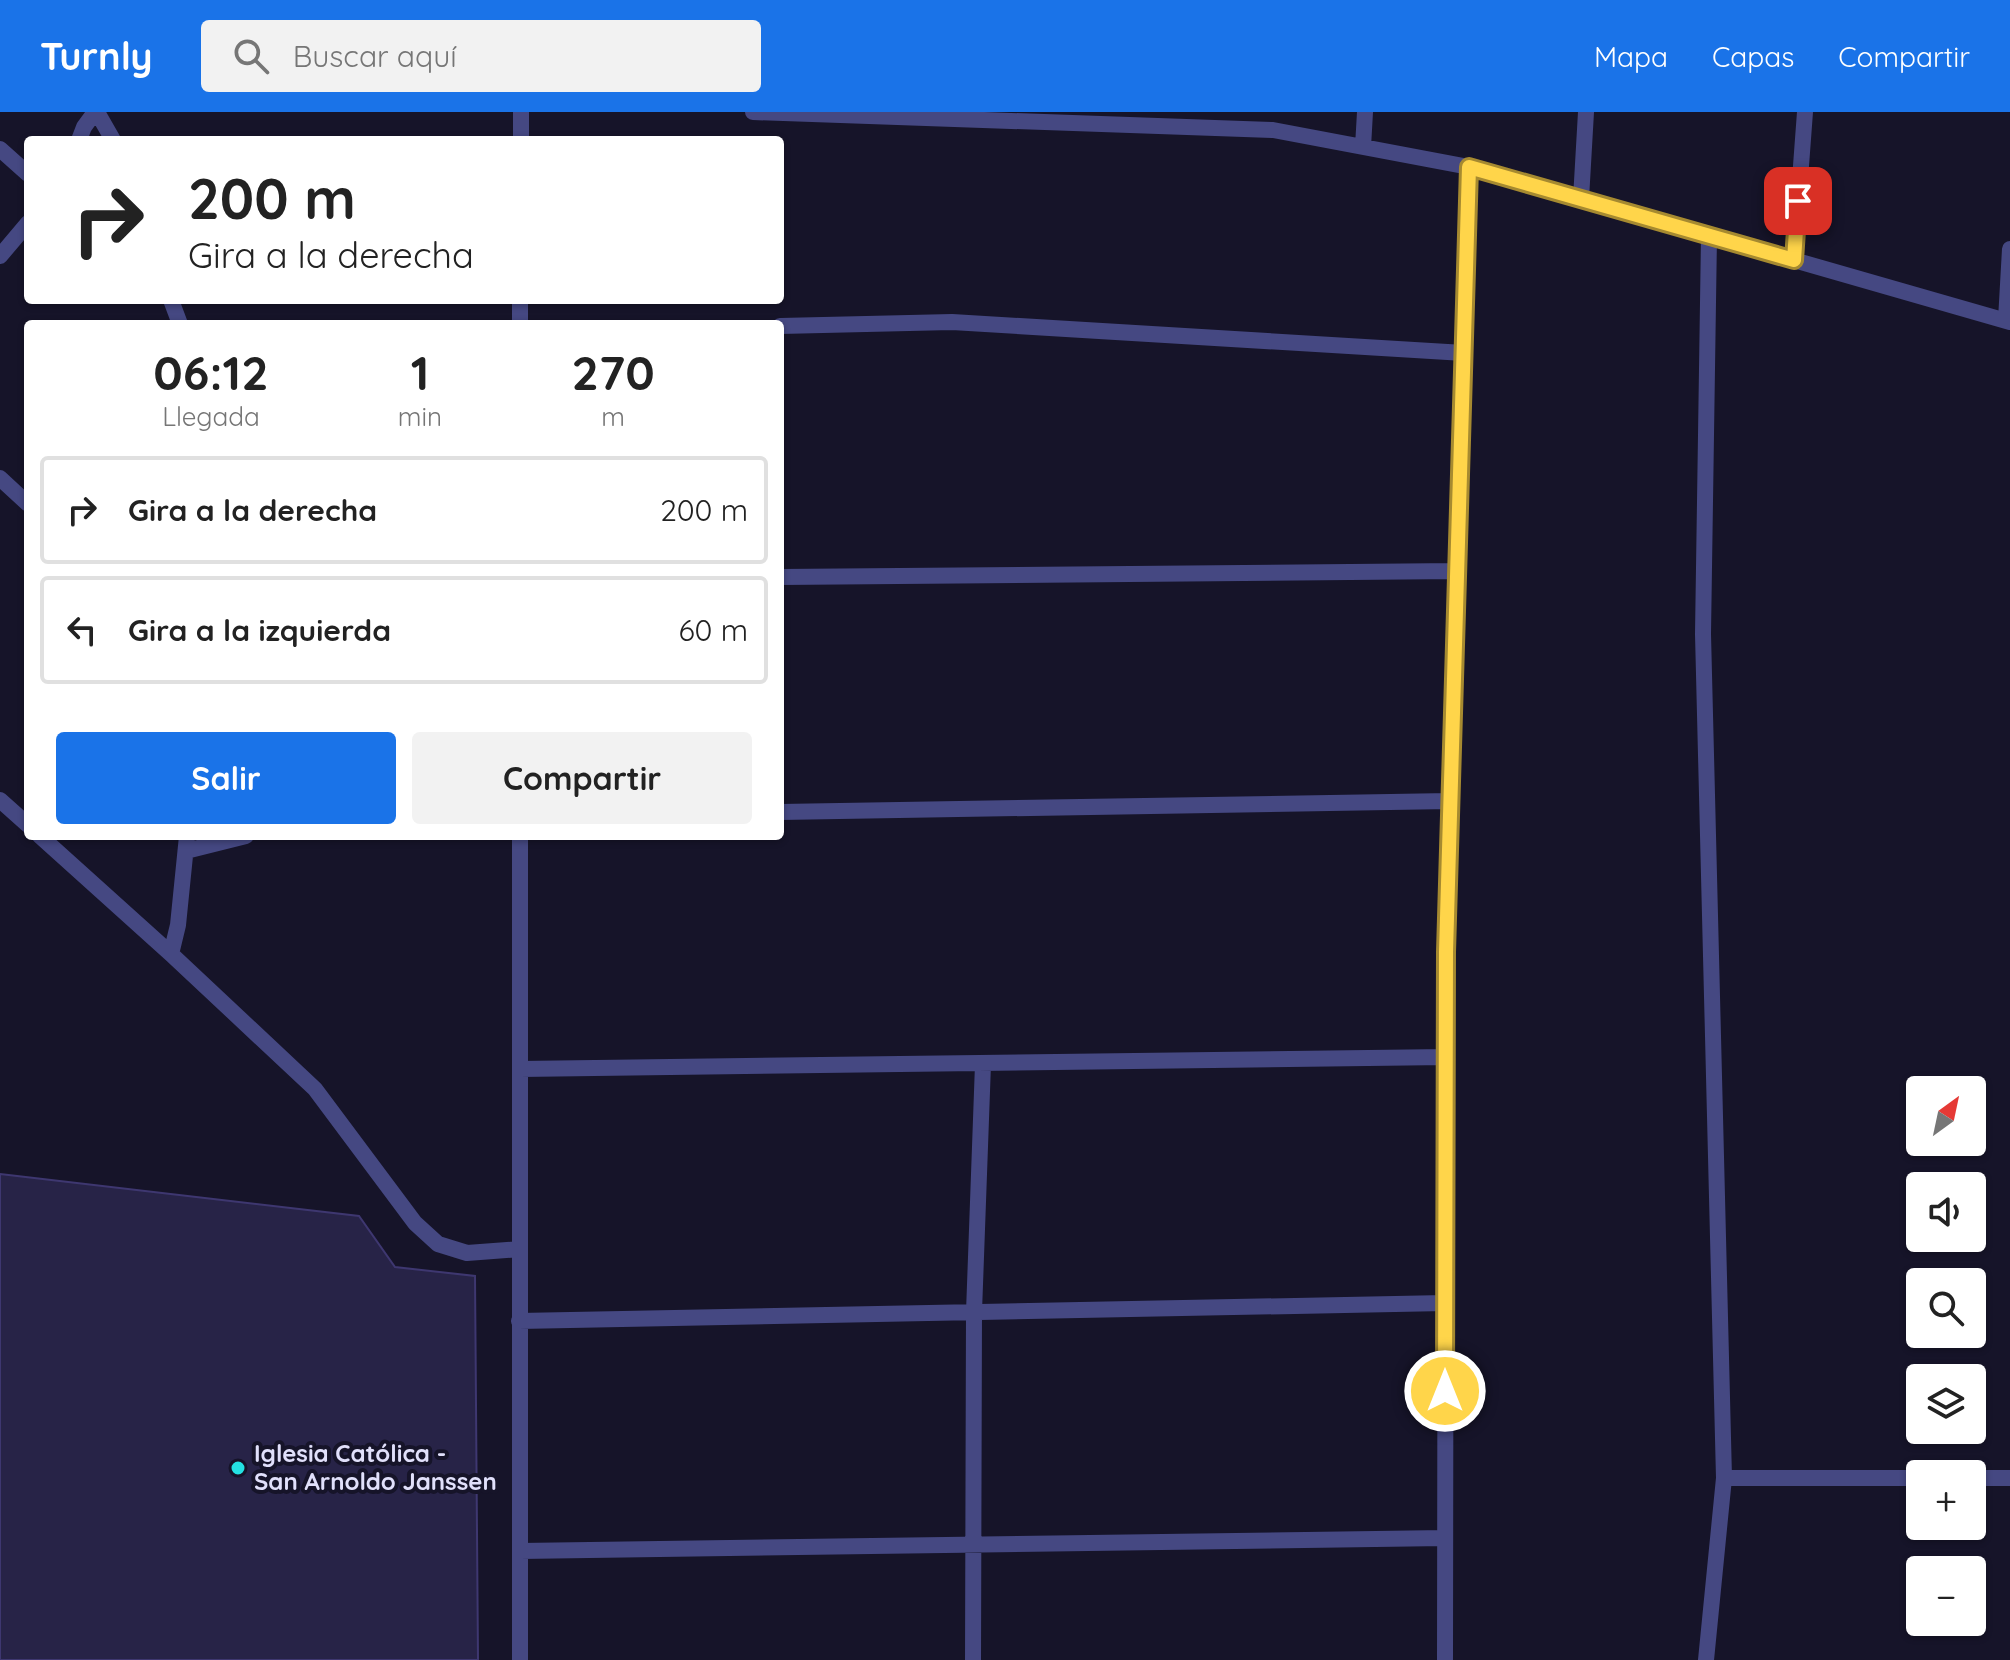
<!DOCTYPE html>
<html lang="es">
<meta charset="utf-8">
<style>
:root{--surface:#fff;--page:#f2f2f2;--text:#222;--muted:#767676;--line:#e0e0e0;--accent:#1a73e8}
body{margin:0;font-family:Quicksand,sans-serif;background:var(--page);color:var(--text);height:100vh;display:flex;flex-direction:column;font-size:30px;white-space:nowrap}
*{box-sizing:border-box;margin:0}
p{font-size:26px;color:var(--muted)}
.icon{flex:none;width:44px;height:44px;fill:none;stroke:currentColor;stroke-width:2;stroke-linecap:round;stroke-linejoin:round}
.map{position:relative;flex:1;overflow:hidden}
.details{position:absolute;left:24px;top:208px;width:760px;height:520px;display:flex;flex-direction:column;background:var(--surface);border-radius:8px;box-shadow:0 2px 6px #0004}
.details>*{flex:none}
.hud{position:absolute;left:24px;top:24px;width:760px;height:168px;border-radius:8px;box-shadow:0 2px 6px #0004;background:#fff;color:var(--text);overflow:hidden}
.needle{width:52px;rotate:33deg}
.controls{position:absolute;left:1906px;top:964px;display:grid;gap:16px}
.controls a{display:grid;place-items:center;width:80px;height:80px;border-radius:8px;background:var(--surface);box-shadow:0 2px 6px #0004;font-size:40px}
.pin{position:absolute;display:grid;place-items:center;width:68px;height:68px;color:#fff;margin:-34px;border-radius:16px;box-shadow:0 4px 12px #0006}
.me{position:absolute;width:88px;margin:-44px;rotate:0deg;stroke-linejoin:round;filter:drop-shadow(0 0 6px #0008)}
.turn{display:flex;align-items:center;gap:28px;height:168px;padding:0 32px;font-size:36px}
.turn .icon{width:104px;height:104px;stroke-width:2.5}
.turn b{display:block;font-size:56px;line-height:68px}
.eta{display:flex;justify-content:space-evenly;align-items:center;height:136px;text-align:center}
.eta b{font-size:48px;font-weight:700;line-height:56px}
.primary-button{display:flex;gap:16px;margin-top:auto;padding:16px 32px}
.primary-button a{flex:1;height:92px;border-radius:8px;background:var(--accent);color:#fff;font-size:32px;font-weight:700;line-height:92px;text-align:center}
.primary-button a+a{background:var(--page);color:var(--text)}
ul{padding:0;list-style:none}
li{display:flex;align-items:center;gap:24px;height:108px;margin:0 16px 12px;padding:0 16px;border:4px solid var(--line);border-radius:8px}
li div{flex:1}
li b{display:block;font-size:30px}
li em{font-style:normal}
header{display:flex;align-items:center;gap:48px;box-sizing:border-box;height:112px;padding:0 40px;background:var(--accent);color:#fff}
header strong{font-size:38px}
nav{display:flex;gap:44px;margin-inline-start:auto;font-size:28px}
.search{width:560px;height:72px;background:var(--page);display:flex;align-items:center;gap:20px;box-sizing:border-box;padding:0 28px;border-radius:8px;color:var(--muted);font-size:30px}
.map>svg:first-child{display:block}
.building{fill:#272347;stroke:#3e3770;stroke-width:2}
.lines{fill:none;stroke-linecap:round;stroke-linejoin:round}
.minor{stroke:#454882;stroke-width:16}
.route-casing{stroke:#a68a30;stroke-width:20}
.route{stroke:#ffd54a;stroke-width:14}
.poi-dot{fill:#24e1e3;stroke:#161429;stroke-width:3}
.labels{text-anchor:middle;stroke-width:8;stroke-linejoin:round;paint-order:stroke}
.poi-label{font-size:24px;font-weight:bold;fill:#e1e0fb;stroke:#161429;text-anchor:start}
</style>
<header>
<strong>Turnly</strong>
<div class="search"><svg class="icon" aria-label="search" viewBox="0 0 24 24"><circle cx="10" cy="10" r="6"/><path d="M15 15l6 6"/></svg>Buscar aquí</div>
<nav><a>Mapa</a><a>Capas</a><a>Compartir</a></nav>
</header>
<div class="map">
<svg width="2010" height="1548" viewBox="0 0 2010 1548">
<rect width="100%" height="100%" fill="#161429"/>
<path class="building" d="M 0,1062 L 359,1104 L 395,1155 L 475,1164 L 478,1548 L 0,1548 Z"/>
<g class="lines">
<path class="minor" d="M 97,0 L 113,28
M 753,0 L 1273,18 L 1469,55 L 2010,210
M 79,28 L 84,15 L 95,0
M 521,28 L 521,0
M 1363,35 L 1365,0
M 0,37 L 28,62
M 1581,87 L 1586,0
M 0,144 L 28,111
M 1794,148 L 1805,0
M 171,188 L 180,212
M 2006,208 L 2010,137
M 520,212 L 520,188
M 780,214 L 952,210 L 1464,241
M 0,366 L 28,392
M 780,465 L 1457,459
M 0,688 L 28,713
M 780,700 L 1450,689
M 40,724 L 171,842 L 315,977 L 415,1111 L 438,1132 L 467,1141 L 520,1137
M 186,739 L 246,724
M 171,842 L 178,813 L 187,724
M 520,957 L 1446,945
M 519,1209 L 1445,1191
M 1724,1366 L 1920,1366
M 1972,1366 L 2010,1366
M 520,1439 L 1445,1426
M 520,1548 L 520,724
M 973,1548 L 974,1200 L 983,952
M 1445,1548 L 1446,840 L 1469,55
M 1706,1548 L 1724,1366 L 1703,522 L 1709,124"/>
</g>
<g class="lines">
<g class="route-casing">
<path id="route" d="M 1445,1279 L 1446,840 L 1469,55 L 1794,148 L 1798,89"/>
</g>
<use href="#route" class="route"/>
</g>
<circle class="poi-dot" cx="238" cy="1356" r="8"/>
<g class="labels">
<g class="poi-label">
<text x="254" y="1350">Iglesia Católica -<tspan x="254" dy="28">San Arnoldo Janssen</tspan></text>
</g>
</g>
</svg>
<div class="controls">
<a><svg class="needle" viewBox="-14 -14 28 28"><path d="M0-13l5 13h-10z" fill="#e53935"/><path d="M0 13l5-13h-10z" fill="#767676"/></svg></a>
<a><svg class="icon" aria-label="sound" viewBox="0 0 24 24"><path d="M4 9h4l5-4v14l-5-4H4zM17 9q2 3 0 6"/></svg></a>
<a><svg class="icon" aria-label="search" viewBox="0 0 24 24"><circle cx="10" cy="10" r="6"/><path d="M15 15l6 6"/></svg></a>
<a><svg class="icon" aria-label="layers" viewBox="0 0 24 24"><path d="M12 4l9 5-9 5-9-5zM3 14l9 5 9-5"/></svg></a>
<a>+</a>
<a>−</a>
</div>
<div class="pin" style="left:1798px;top:89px;background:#d93025"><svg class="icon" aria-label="arrive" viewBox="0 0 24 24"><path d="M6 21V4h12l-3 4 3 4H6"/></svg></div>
<svg class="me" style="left:1445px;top:1279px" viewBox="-20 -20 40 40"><circle r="17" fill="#ffd54a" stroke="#fff" stroke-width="3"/><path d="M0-11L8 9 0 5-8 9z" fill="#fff"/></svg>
<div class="hud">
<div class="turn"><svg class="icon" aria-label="right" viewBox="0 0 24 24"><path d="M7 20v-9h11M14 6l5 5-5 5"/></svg><div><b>200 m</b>Gira a la derecha</div></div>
</div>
<section class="details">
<div class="eta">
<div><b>06:12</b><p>Llegada</p></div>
<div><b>1</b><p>min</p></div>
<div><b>270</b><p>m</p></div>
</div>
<ul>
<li><svg class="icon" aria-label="right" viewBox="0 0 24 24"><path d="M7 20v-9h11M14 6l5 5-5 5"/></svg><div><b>Gira a la derecha</b></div><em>200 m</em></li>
<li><svg class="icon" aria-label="left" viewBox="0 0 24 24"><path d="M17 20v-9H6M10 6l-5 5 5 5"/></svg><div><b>Gira a la izquierda</b></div><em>60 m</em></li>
</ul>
<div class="primary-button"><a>Salir</a><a>Compartir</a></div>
</section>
</div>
